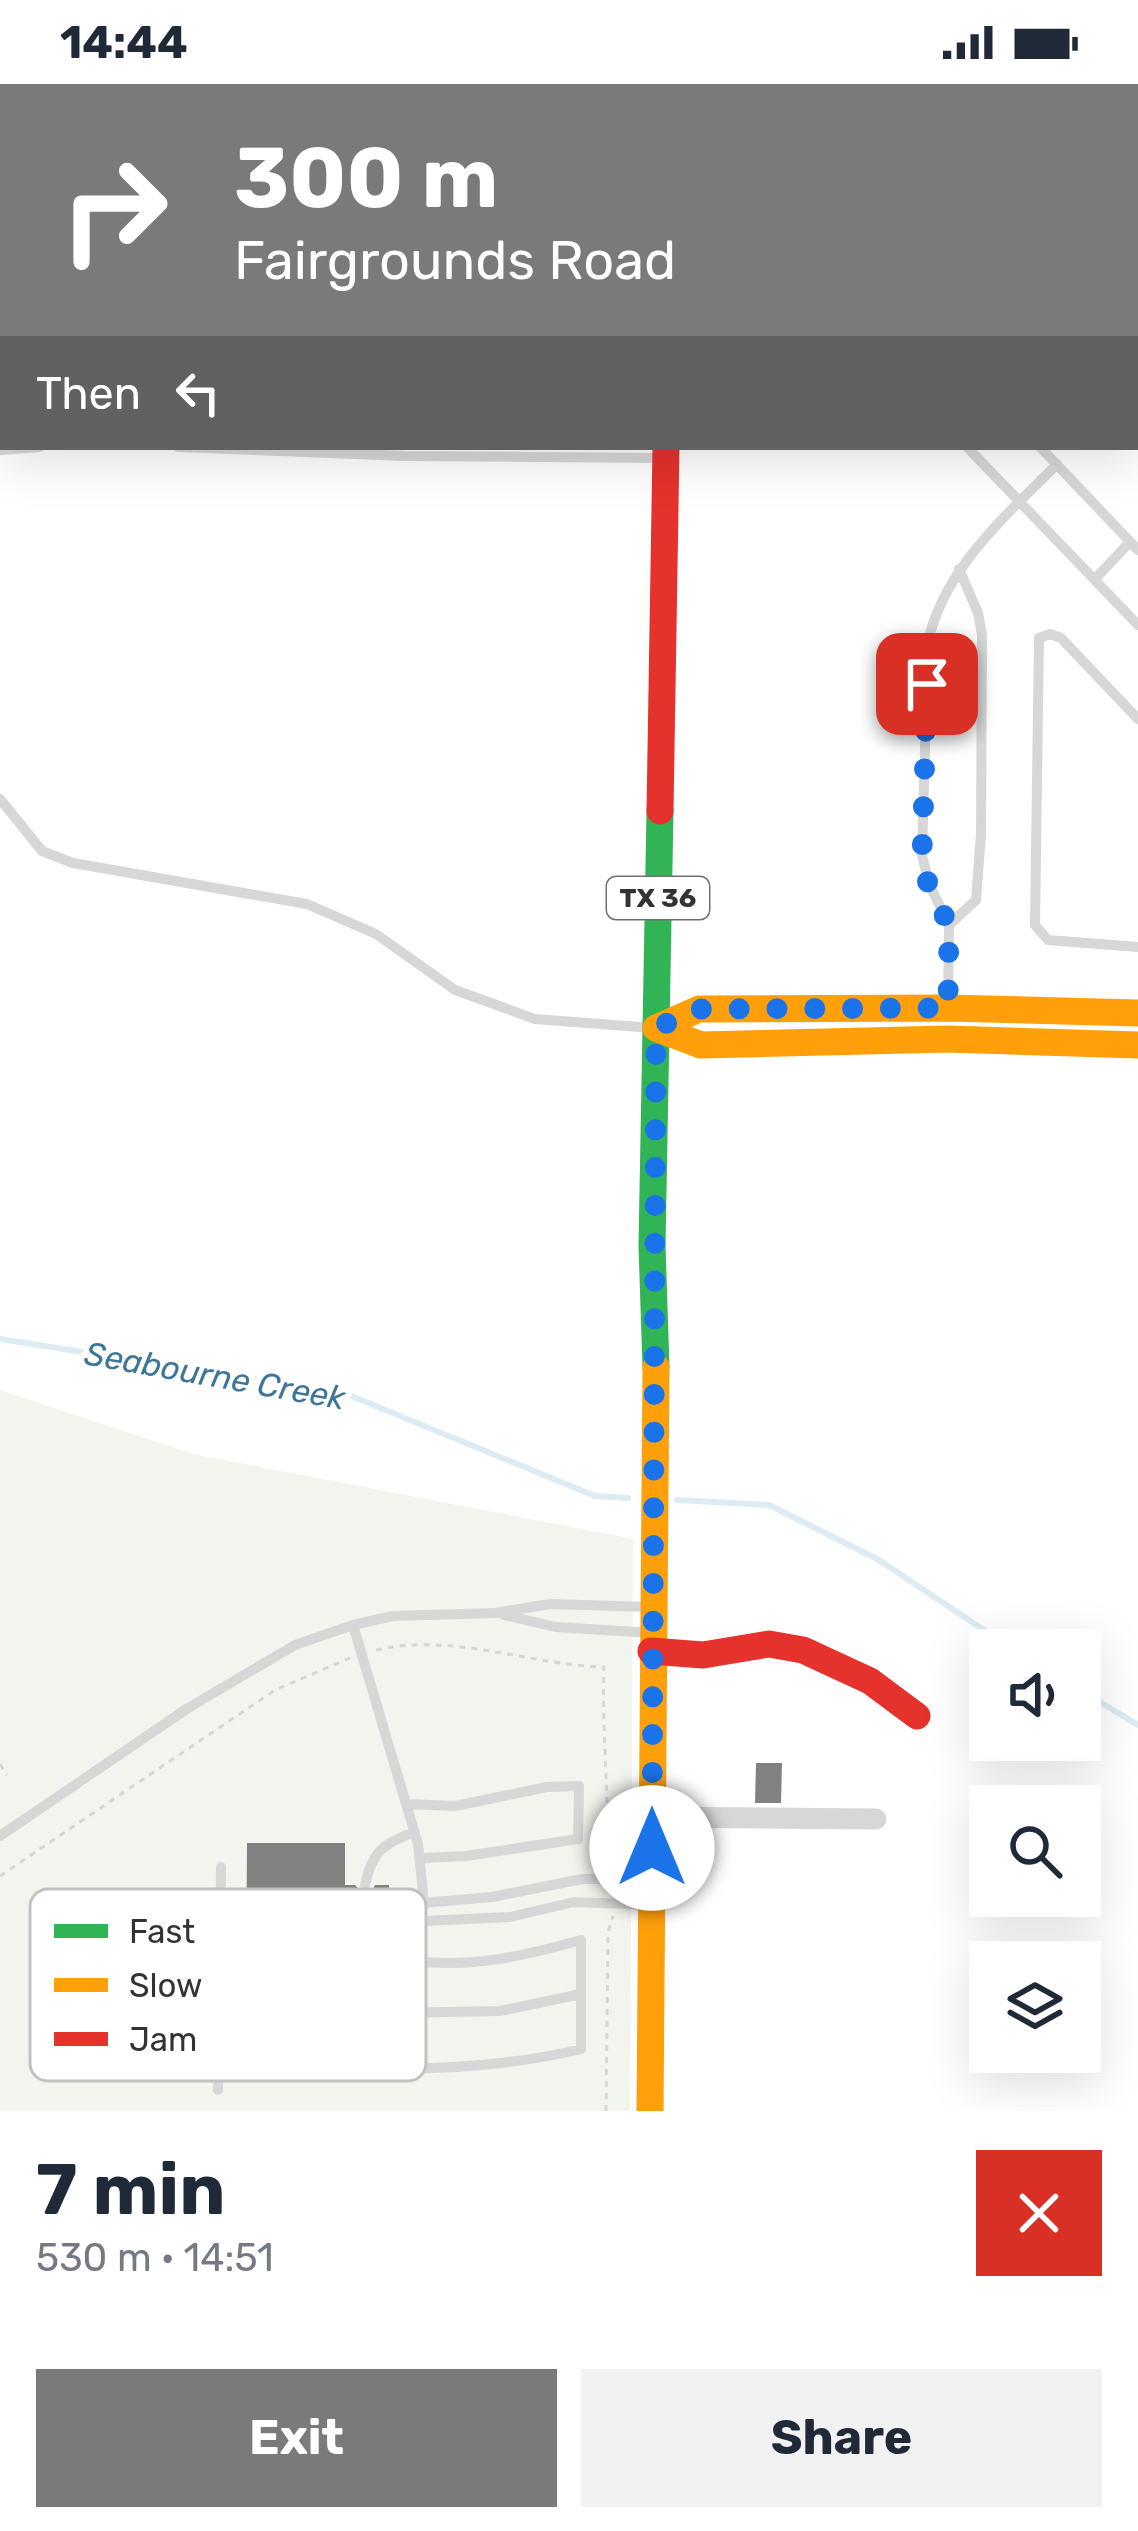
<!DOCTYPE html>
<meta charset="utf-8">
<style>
:root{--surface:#fff;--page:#f2f2f3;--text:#1f2937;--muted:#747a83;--accent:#7a7a7a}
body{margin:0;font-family:Rubik,sans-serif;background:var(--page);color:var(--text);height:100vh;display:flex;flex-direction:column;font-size:45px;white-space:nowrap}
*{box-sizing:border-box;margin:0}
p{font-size:39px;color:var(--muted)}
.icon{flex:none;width:66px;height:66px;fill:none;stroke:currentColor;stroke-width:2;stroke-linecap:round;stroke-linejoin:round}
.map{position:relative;height:2027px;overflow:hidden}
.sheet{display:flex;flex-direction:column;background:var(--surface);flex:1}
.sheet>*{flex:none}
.top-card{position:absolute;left:0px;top:0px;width:1140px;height:366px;box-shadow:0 12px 48px #0002;background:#7a7a7a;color:#fff;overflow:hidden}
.fabs{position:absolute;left:969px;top:1545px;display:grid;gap:24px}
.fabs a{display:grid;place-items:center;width:132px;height:132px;border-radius:0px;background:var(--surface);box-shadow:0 12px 48px #0002;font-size:60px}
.pin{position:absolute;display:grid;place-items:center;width:102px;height:102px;color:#fff;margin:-51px;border-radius:24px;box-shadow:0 6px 18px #0006}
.me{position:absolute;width:132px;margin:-66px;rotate:0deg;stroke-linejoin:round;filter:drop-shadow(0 0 9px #0008)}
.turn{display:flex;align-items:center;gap:42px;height:252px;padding:0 36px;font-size:54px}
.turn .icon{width:156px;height:156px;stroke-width:2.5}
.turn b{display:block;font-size:84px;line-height:102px}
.then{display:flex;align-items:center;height:114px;padding:0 36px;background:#0003;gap:24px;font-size:45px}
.round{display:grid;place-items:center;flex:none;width:126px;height:126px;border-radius:0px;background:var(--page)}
.summary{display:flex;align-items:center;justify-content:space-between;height:204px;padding:0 36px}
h1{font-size:72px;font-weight:700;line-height:90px}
.primary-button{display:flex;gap:24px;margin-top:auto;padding:24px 36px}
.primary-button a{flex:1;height:138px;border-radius:0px;background:var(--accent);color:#fff;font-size:48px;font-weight:700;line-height:138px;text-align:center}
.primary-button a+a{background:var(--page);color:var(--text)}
.status{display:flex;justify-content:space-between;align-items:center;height:84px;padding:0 60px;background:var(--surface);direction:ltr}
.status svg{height:33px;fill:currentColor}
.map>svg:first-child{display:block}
.green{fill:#f1f5ed}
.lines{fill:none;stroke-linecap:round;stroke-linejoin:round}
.stream{stroke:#ddebf3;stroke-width:6}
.building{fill:#818181}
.path{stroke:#d6d6d6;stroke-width:3;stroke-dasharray:6 6;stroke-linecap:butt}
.lane{stroke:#d7d7d7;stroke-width:10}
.street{stroke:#d7d7d7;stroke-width:21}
.fast{stroke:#30b455;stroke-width:27}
.slow{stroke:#ff9f0a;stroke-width:27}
.jam{stroke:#e5322d;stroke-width:27}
.route{stroke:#1a73e8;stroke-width:21;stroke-dasharray:0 37.8}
.labels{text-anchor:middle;stroke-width:12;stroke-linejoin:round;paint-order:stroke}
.shield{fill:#fff;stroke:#707070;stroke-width:3}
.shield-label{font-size:27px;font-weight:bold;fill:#333}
.water-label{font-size:33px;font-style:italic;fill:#3f7597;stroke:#fff}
.key{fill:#fff;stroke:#c2c2c2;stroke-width:3}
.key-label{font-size:33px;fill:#333}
</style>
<div class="status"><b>14:44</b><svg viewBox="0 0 49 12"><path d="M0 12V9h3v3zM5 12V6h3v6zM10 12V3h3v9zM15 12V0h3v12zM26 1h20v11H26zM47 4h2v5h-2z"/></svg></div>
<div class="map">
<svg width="1138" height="2027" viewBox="0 0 1138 2027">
<rect width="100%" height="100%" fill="#fff"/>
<path class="green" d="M 0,1306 L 193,1370 L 633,1455 L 630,2027 L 0,2027 Z"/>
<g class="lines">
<path class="stream" d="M 0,1255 L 344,1309 L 595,1412 L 628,1414
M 677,1416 L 769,1421 L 879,1476 L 1014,1566
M 1080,1606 L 1138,1641"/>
</g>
<path class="building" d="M 756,1679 L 782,1679 L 781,1719 L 755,1719 Z
M 247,1759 L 345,1759 L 345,1801 L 355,1801 L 364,1811 L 371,1809 L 375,1801 L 389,1801 L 389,1825 L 374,1824 L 371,1817 L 361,1815 L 355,1822 L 356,1839 L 344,1839 L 344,1901 L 288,1900 L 278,1892 L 270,1900 L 246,1900 Z"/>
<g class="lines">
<path class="path" d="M 376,1566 C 451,1548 529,1581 604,1583 C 602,1644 608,1704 608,1766 L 613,1781
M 0,1680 L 7,1691
M 0,1792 L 275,1606 L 350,1574
M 606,2027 L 608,1848 L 613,1832"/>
<path class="lane" d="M 195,0 L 207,3
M 1129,0 L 1130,3
M 481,3 L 490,0
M 1137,20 L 1138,22
M 178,363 L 405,372 L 661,374
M 967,363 L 1138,541
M 1040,363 L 1138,466
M 0,366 L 40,363
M 1095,495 L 1130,458
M 1138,635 L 1061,554 L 1050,550 L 1039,554 L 1035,841 L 1048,856 L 1138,863
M 0,715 L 42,767 L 73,779 L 307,820 L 376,850 L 455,906 L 535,935 L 653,944
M 949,841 L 976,816 L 981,750 L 982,551 L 978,529 L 959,485
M 948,921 L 949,841 L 929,800 L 922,771 L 928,558 C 944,484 1006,432 1057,380
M 504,1531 L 556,1543 L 652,1549
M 353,1541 L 418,1760 L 423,1809 L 418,1860 L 370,1983
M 407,1720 L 455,1722 L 547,1703 L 579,1702 L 578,1755 L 466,1772 L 420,1774
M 0,1752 L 188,1624 L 295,1561 L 353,1541 L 393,1532 L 495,1529 L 550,1520 L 649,1523
M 365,1801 C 372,1768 383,1759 415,1748
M 423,1819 L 492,1813 L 582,1795 L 649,1795
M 364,1824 C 366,1854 390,1861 415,1872
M 423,1837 L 510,1833 L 574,1818 L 651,1821
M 392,1929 L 500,1927 L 581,1910
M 218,1982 C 339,1983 463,1994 581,1965 L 581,1856 C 524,1872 472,1884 413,1877
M 277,1983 L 279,1902
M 218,2006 L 221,1783"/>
<path class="street" d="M 653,1733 L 876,1735"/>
<path class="fast" d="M 673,0 L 673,3
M 656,1283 L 652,1162 L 660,727"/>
<path class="slow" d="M 656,944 L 699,925 L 948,924 L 1138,929
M 656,944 L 701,961 L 948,955 L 1138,961
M 650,2027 L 656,1283"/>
<path class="jam" d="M 660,727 L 666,363
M 651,1567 L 703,1571 L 769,1560 L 803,1566 L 870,1597 L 917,1632"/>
</g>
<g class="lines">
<path class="route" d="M 652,1764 L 656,944 L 699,925 L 948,924 L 949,841 L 928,800 L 922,771 L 927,600"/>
</g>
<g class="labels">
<rect class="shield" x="607" y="793" width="102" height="42" rx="9"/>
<g class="shield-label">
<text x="658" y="823">TX 36</text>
</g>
<g class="water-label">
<text transform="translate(215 1291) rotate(10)" y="12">Seabourne Creek</text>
</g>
</g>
<rect x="30" y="1805" width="396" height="192" rx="18" class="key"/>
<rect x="54" y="1840" width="54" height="14" fill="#30b455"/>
<rect x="54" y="1894" width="54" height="14" fill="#ff9f0a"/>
<rect x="54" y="1948" width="54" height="14" fill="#e5322d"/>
<g class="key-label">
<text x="129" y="1859">Fast</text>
<text x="129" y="1913">Slow</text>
<text x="129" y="1967">Jam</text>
</g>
</svg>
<div class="fabs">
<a><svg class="icon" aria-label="sound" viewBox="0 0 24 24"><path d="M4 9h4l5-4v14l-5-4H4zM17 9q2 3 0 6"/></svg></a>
<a><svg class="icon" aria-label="search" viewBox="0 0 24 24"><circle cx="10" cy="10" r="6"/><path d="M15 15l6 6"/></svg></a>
<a><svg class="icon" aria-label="layers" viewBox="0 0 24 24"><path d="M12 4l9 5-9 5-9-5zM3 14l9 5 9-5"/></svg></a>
</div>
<div class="pin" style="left:927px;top:600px;background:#d93025"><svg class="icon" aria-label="arrive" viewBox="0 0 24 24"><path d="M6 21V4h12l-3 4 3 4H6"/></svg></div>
<svg class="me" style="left:652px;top:1764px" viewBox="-20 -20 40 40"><circle r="19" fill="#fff"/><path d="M0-13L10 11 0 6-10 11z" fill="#1a73e8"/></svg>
<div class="top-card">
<div class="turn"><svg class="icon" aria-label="right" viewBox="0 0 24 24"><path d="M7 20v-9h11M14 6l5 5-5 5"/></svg><div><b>300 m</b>Fairgrounds Road</div></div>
<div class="then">Then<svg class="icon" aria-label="left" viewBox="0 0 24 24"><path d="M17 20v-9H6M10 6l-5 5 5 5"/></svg></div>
</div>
</div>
<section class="sheet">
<div class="summary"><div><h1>7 min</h1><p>530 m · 14:51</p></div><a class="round" style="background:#d93025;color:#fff"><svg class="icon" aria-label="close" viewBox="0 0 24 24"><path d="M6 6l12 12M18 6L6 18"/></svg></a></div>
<div class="primary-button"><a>Exit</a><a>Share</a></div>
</section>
